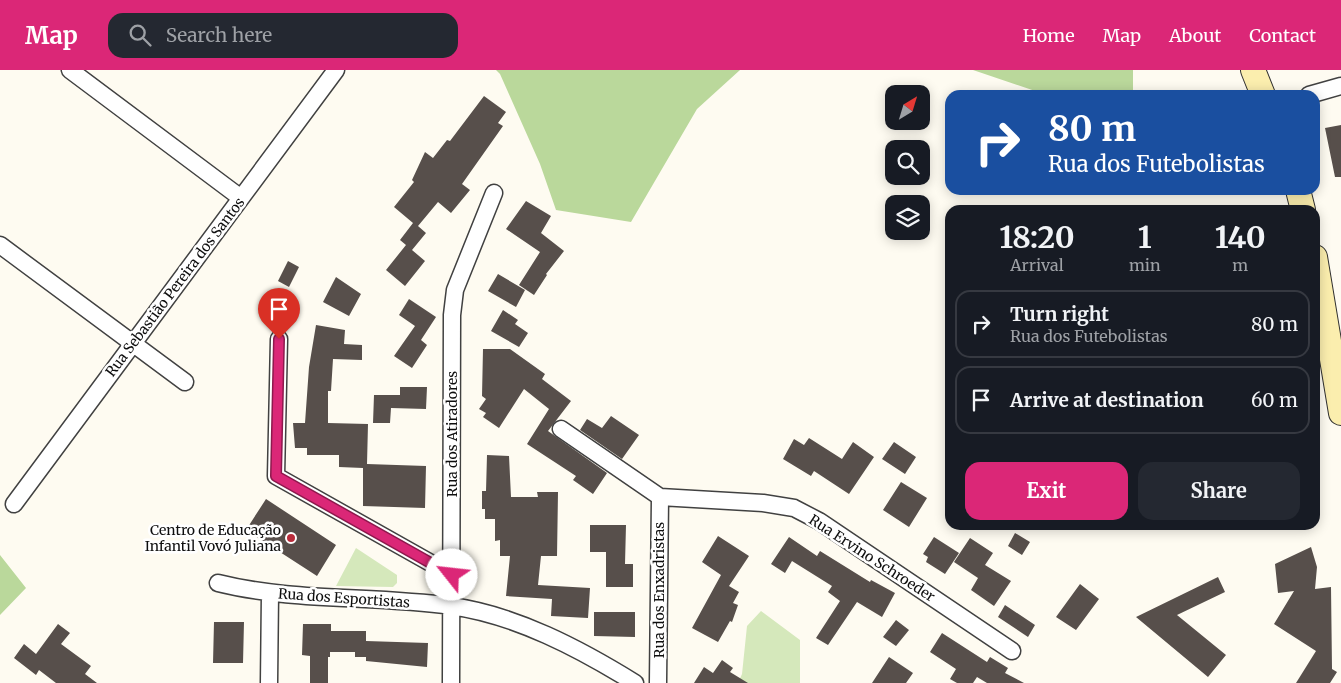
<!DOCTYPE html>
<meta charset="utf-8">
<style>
:root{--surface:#171b24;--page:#242831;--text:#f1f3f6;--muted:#9ea1a6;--line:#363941;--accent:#db2777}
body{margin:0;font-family:Merriweather,serif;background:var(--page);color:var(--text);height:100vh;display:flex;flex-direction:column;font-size:19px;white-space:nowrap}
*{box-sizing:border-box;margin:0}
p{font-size:16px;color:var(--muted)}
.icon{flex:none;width:28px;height:28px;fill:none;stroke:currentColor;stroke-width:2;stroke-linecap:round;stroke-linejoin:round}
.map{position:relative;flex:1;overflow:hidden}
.sheet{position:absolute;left:945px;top:135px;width:375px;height:325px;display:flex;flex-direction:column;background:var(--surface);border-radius:15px;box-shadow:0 2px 12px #0003}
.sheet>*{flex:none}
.banner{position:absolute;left:945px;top:20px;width:375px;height:105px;border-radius:15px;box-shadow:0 2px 12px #0003;background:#1a4fa0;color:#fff;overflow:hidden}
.needle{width:32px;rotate:38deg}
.controls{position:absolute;left:885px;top:15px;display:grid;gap:10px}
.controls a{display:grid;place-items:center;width:45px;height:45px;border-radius:10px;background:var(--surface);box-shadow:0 2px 12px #0003;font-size:25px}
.pin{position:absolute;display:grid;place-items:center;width:42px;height:42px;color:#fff;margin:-51px -21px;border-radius:50% 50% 50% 0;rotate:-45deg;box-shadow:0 0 5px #0007}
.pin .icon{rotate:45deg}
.me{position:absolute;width:55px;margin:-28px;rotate:299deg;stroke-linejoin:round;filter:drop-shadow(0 0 4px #0008)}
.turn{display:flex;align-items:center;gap:18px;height:105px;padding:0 20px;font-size:22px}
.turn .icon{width:65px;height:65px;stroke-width:2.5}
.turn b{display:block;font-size:35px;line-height:42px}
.eta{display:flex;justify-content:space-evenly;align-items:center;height:85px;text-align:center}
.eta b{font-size:30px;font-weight:700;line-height:35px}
.button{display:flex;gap:10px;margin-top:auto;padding:10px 20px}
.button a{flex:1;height:58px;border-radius:15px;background:var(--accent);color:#fff;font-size:20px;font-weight:700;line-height:58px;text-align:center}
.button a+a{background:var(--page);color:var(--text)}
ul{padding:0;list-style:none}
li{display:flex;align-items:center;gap:15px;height:68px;margin:0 10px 8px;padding:0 10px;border:2px solid var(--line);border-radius:15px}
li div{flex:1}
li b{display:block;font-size:19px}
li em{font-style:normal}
header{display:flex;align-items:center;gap:30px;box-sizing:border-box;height:70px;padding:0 25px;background:var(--accent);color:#fff}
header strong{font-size:24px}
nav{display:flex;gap:28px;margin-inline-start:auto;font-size:18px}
.search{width:350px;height:45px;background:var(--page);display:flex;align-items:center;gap:12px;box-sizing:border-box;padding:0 18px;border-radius:15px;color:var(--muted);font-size:19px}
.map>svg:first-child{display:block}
.green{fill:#d5e8bb}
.forest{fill:#bad89b}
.building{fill:#574f4b}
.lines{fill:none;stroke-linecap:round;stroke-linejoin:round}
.minor-casing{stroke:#414141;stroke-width:19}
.secondary-casing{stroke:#303030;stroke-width:26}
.minor{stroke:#fff;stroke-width:16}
.secondary{stroke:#fbeeae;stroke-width:24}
.route-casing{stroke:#8e194d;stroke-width:12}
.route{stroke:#db2777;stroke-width:9}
.poi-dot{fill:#b92c3b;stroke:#fff;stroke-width:2}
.labels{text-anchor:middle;stroke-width:5;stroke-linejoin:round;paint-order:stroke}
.street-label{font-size:14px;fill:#0e0e0e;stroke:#fff}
.poi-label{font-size:14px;fill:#0e0e0e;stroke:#fff;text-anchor:end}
</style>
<header>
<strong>Map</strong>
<div class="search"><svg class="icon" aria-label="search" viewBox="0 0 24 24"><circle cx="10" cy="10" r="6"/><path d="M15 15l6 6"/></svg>Search here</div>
<nav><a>Home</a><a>Map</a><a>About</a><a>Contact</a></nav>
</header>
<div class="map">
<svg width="1341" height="613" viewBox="0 0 1341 613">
<rect width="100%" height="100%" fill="#fefbf1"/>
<path class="green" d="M 356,478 L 397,505 L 397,513 L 393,517 L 336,516 Z
M 761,541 L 800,570 L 800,613 L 738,613 L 742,604 L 747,556 Z"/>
<path class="forest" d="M 496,0 L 740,0 L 697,39 L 631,152 L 556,140 L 540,94 L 500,4 Z
M 973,0 L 1133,0 L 1133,25 L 1047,25 Z
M 0,485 L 26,518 L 0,545 Z"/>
<path class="building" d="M 484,26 L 506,42 L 498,53 L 503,56 L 462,114 L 470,120 L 451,143 L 438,132 L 418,156 L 426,163 L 412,180 L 425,191 L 405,216 L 386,200 L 406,175 L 400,170 L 413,153 L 394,137 L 414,112 L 412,110 L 425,82 L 433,88 L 447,70 L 450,71 Z
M 1341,55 L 1341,107 L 1335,107 L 1325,58 Z
M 526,131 L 551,146 L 541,163 L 564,181 L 546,204 L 547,205 L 534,225 L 519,215 L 540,182 L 506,159 Z
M 288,191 L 299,197 L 289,217 L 278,211 Z
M 498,204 L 525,220 L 516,237 L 488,221 Z
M 336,207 L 361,224 L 349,246 L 323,232 Z
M 409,229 L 436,247 L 421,270 L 427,275 L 412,298 L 394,286 L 415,256 L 399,245 Z
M 503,240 L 518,250 L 515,254 L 528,263 L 519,277 L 491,261 Z
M 316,255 L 345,260 L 344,274 L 362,275 L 362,290 L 333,289 L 331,321 L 328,321 L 328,353 L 368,354 L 367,394 L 426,396 L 425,438 L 363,436 L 363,398 L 339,397 L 339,385 L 307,385 L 307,378 L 295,378 L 293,353 L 305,353 L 309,297 Z
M 483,279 L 510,279 L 545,304 L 542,309 L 571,331 L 548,361 L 607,403 L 593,424 L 573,410 L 576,406 L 527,374 L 549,339 L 524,319 L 499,358 L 483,347 L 486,343 L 479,339 L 486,329 L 482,326 Z
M 400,317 L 427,317 L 426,339 L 391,338 L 390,353 L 373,353 L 374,325 L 400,325 Z
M 611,346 L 639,365 L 622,389 L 580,360 L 587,349 L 602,358 Z
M 809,368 L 842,389 L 853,372 L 874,387 L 849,424 L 814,401 L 811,406 L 783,389 L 794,369 L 804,375 Z
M 894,372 L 916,387 L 905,404 L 882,389 Z
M 487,385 L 509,386 L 511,427 L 538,427 L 537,422 L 558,422 L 557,486 L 541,486 L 538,515 L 590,518 L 588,548 L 551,546 L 552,529 L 506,526 L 510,486 L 500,486 L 500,470 L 495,471 L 495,449 L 485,449 L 485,439 L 482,439 L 482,421 L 486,421 Z
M 901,412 L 927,428 L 909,457 L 883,440 Z
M 266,429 L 336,475 L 317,506 L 246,460 Z
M 590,455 L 626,455 L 625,494 L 633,494 L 633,517 L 606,517 L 606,482 L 590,482 Z
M 1015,463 L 1030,472 L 1022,485 L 1008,476 Z
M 718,466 L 749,486 L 729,516 L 739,522 L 733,533 L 738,535 L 732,552 L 730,551 L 718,572 L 692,558 L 721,505 L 702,492 Z
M 789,467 L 817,486 L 820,481 L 870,512 L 871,510 L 895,523 L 882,547 L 857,532 L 828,575 L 816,568 L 840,531 L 828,522 L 832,516 L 792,491 L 785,503 L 771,494 Z
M 934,467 L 959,483 L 945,504 L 926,492 L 928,487 L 923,484 Z
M 970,468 L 993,483 L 985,495 L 1011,511 L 994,536 L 971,520 L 978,508 L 954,492 Z
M 1311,477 L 1317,497 L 1315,519 L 1331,517 L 1332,599 L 1337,602 L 1330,613 L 1296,613 L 1316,581 L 1274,554 L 1294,521 L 1278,523 L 1275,494 Z
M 1218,507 L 1225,522 L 1177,545 L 1226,585 L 1208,607 L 1136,547 Z
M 1080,514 L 1099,529 L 1076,560 L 1056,547 Z
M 1005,535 L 1035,555 L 1028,567 L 998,547 Z
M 594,542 L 635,542 L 635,567 L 594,566 Z
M 896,550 L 909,560 L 896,576 L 883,567 Z
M 214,552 L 244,552 L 243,593 L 213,593 Z
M 58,554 L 70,563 L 61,574 L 91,596 L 85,604 L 97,613 L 56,613 L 39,600 L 36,605 L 14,588 L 24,574 L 36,584 Z
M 303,554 L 331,554 L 331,561 L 366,561 L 366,571 L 428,573 L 427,597 L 366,591 L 366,587 L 355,587 L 355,582 L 330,582 L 330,587 L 328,587 L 328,613 L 310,613 L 310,586 L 302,585 Z
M 942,563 L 987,592 L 990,587 L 1008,598 L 1005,603 L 1024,613 L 987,613 L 977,607 L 973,613 L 957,613 L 950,609 L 956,599 L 930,582 Z
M 889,587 L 913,603 L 906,613 L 872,613 Z
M 722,590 L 733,598 L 730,602 L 748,613 L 694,613 L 704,597 L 713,603 Z"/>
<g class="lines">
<g class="minor-casing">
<path id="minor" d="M 70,0 L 241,128
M 1309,25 L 1341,16
M 0,175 L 185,312
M 279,269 L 276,406 L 452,505
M 561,359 L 660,427 L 763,433 L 794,438 L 819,451 L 1012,581
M 14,434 L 336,0
M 218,513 C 294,532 373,525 451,536 C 516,545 580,579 635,613
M 269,613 L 270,523
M 451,613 L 452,245 L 455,220 L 494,123
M 658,613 L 660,427"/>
</g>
<g class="secondary-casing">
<path id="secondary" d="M 1253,0 L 1263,25
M 1298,120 L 1303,140
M 1315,187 L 1341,343"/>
</g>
<use href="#minor" class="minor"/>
<use href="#secondary" class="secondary"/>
</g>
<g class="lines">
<g class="route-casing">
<path id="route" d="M 279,269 L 276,406 L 452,505"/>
</g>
<use href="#route" class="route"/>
</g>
<circle class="poi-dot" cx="291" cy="468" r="5"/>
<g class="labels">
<g class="street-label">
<text transform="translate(175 217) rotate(-53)" y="5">Rua Sebastião Pereira dos Santos</text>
<text transform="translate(452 364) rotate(-90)" y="5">Rua dos Atiradores</text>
<text transform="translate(872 488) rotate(33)" y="5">Rua Ervino Schroeder</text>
<text transform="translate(659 520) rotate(-90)" y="5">Rua dos Enxadristas</text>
<text transform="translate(344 528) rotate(4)" y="5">Rua dos Esportistas</text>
</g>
<g class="poi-label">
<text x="281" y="465">Centro de Educação<tspan x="281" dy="16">Infantil Vovó Juliana</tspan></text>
</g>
</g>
</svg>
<div class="controls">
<a><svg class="needle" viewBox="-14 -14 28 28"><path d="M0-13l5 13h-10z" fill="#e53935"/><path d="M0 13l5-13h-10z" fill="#9ea1a6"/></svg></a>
<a><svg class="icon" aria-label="search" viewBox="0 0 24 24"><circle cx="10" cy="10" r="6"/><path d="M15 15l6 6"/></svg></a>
<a><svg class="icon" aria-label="layers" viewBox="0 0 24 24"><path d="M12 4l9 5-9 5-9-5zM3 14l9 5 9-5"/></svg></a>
</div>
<div class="pin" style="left:279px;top:269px;background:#d93025"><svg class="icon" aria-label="arrive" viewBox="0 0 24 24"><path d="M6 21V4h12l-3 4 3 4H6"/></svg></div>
<svg class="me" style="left:452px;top:505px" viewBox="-20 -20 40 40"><circle r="19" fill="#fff"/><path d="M0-13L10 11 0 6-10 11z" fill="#db2777"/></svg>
<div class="banner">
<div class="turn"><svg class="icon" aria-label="right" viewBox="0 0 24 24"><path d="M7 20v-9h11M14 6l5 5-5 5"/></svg><div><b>80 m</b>Rua dos Futebolistas</div></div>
</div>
<section class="sheet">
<div class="eta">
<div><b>18:20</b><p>Arrival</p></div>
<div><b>1</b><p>min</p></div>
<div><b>140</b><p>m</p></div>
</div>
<ul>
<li><svg class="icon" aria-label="right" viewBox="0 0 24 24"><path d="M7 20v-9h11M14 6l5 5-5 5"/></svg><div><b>Turn right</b><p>Rua dos Futebolistas</p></div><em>80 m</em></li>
<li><svg class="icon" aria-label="arrive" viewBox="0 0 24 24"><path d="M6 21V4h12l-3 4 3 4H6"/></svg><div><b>Arrive at destination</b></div><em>60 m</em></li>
</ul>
<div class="button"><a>Exit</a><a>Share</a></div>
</section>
</div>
